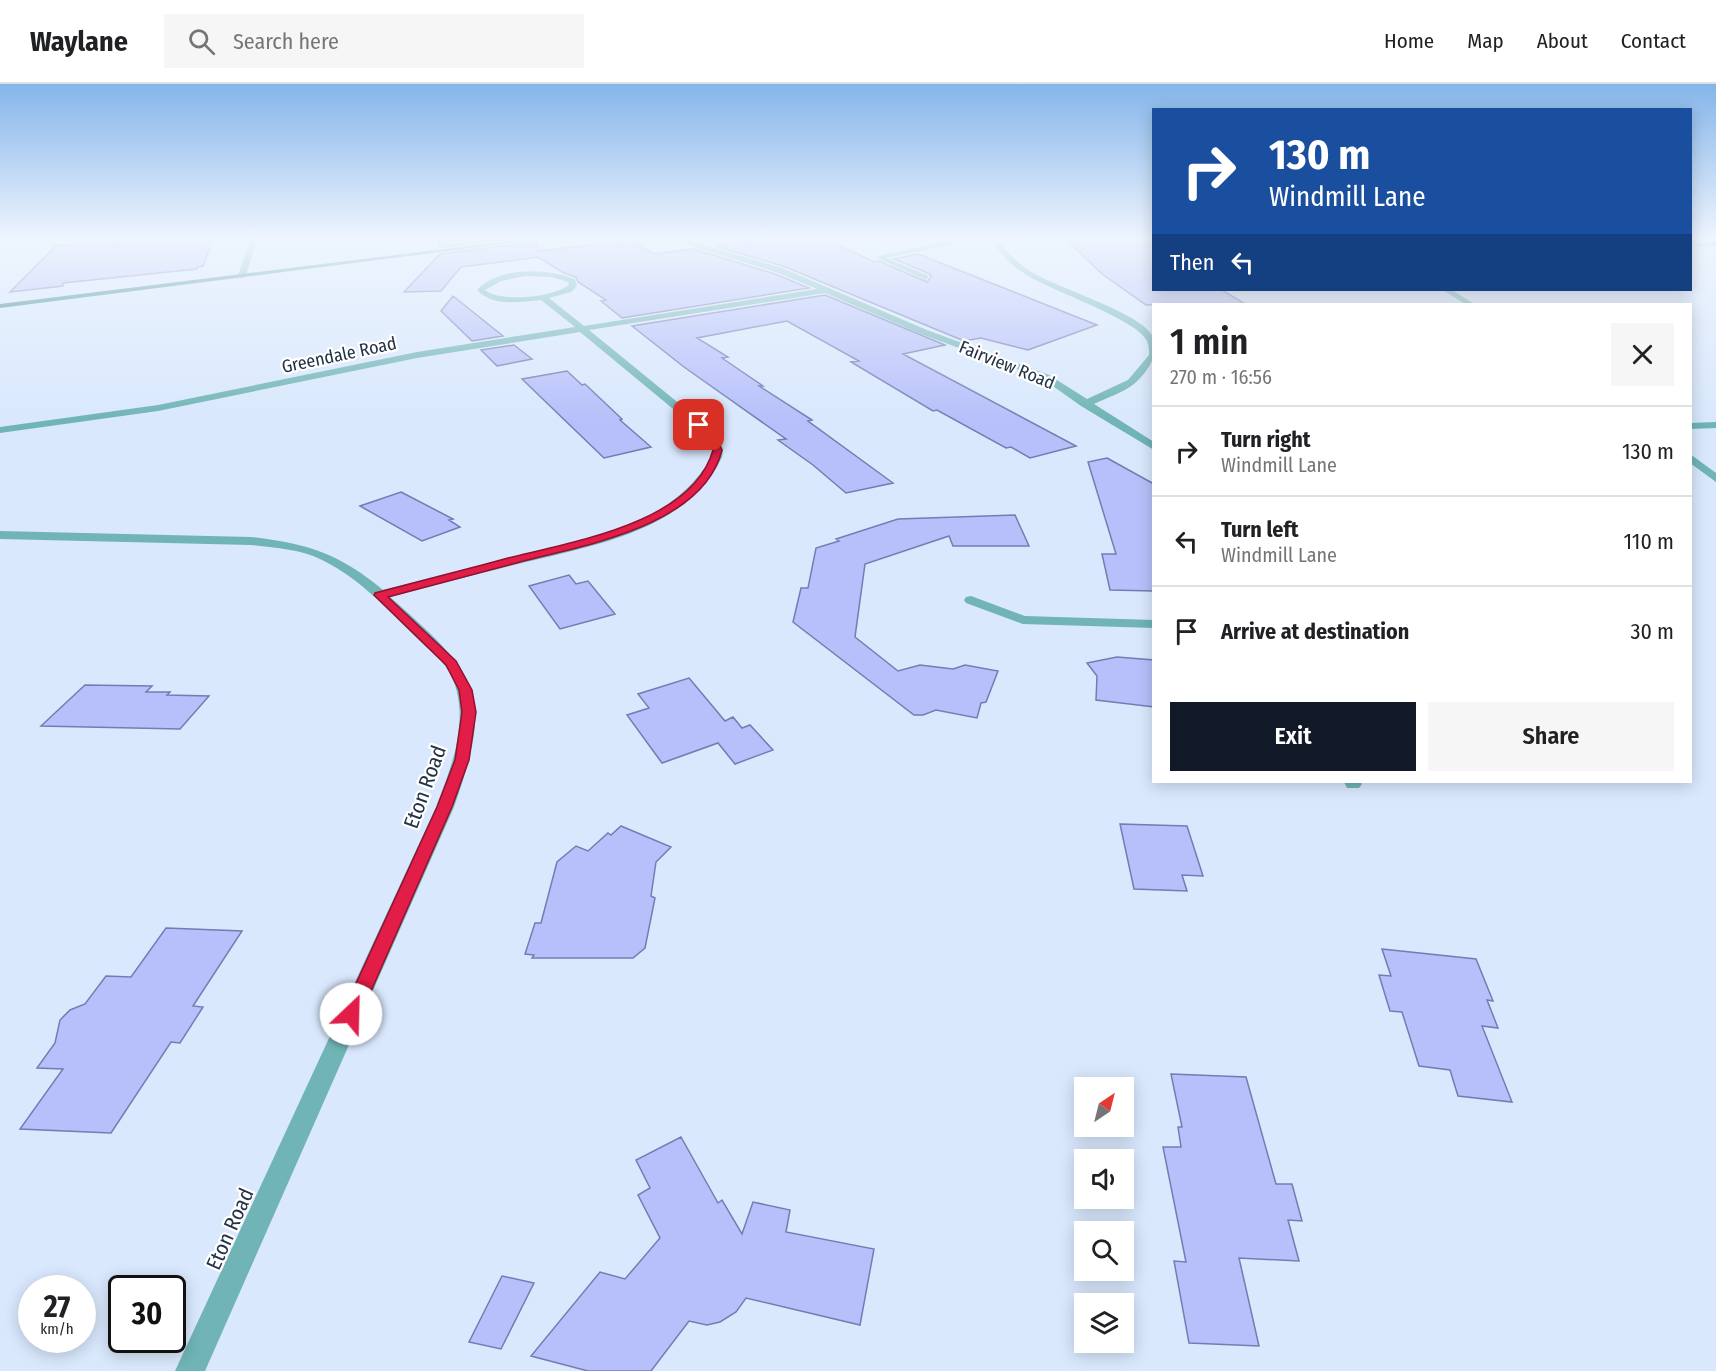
<!DOCTYPE html>
<meta charset="utf-8">
<style>
:root{--surface:#fff;--page:#f6f6f6;--text:#202124;--muted:#757577;--line:#e0e0e0;--accent:#111827}
body{margin:0;font-family:"Fira Sans Condensed",sans-serif;background:var(--page);color:var(--text);height:100vh;display:flex;flex-direction:column;font-size:22px;white-space:nowrap}
*{box-sizing:border-box;margin:0}
p{font-size:20px;color:var(--muted)}
.icon{flex:none;width:33px;height:33px;fill:none;stroke:currentColor;stroke-width:2;stroke-linecap:round;stroke-linejoin:round}
.map{position:relative;flex:1;overflow:hidden}
.drawer{position:absolute;left:1152px;top:219px;width:540px;height:480px;display:flex;flex-direction:column;background:var(--surface);border-radius:0px;box-shadow:0 3px 15px #0003}
.drawer>*{flex:none}
.top-card{position:absolute;left:1152px;top:24px;width:540px;height:183px;border-radius:0px;box-shadow:0 3px 15px #0003;background:#1a4fa0;color:#fff;overflow:hidden}
.needle{width:39px;rotate:35deg}
.fabs{position:absolute;left:1074px;top:993px;display:grid;gap:12px}
.fabs a{display:grid;place-items:center;width:60px;height:60px;border-radius:0px;background:var(--surface);box-shadow:0 3px 15px #0003;font-size:30px}
.speed{position:absolute;left:18px;top:1191px;display:flex;gap:12px;font-size:30px;font-weight:700;text-align:center}
.speed>*{display:grid;place-content:center;width:78px;height:78px;border-radius:50%;background:var(--surface);box-shadow:0 3px 15px #0003;line-height:1}
.speed small{font-size:15px;font-weight:400}
.speed .limit{border:3px solid #111;border-radius:9px;background:#fff;color:#111}
.pin{position:absolute;display:grid;place-items:center;width:51px;height:51px;color:#fff;margin:-26px;border-radius:12px;box-shadow:0 3px 9px #0006}
.me{position:absolute;width:66px;margin:-33px;rotate:24deg;stroke-linejoin:round;filter:drop-shadow(0 0 4px #0008)}
.turn{display:flex;align-items:center;gap:21px;height:126px;padding:0 18px;font-size:27px}
.turn .icon{width:78px;height:78px;stroke-width:2.5}
.turn b{display:block;font-size:42px;line-height:51px}
.then{display:flex;align-items:center;height:57px;padding:0 18px;background:#0003;gap:12px;font-size:22px}
.round{display:grid;place-items:center;flex:none;width:63px;height:63px;border-radius:0px;background:var(--page)}
.headline{display:flex;align-items:center;justify-content:space-between;height:102px;padding:0 18px}
h1{font-size:36px;font-weight:600;line-height:45px}
.cta{display:flex;gap:12px;margin-top:auto;padding:12px 18px}
.cta a{flex:1;height:69px;border-radius:0px;background:var(--accent);color:#fff;font-size:24px;font-weight:600;line-height:69px;text-align:center}
.cta a+a{background:var(--page);color:var(--text)}
ul{padding:0;list-style:none}
li{display:flex;align-items:center;gap:18px;height:90px;padding:0 18px;border-top:2px solid var(--line)}
li div{flex:1}
li b{display:block;font-size:22px}
li em{font-style:normal}
header{display:flex;align-items:center;gap:36px;box-sizing:border-box;height:84px;padding:0 30px;background:var(--surface);border-bottom:2px solid var(--line)}
header strong{font-size:28px}
nav{display:flex;gap:33px;margin-inline-start:auto;font-size:21px}
.search{width:420px;height:54px;background:var(--page);display:flex;align-items:center;gap:15px;box-sizing:border-box;padding:0 21px;border-radius:0px;color:var(--muted);font-size:22px}
.map>svg:first-child{display:block}
.building{fill:#b7c0fa;stroke:#757cb2;stroke-width:1.5}
.lines{fill:none;stroke-linecap:round;stroke-linejoin:round}
.service{fill:#70b4b5;fill-rule:evenodd}
.minor{fill:#70b4b5;fill-rule:evenodd}
.primary{fill:#2c7e80;fill-rule:evenodd}
.route{fill:#e11d48;stroke:#92132f;stroke-width:1.5}
.labels{text-anchor:middle;stroke-width:4.5;stroke-linejoin:round;paint-order:stroke}
.far-street-label{font-size:18px;fill:#243246;stroke:#fff}
.street-label{font-size:21px;fill:#243246;stroke:#fff}
</style>
<header>
<strong>Waylane</strong>
<div class="search"><svg class="icon" aria-label="search" viewBox="0 0 24 24"><circle cx="10" cy="10" r="6"/><path d="M15 15l6 6"/></svg>Search here</div>
<nav><a>Home</a><a>Map</a><a>About</a><a>Contact</a></nav>
</header>
<div class="map">
<svg width="1716" height="1287" viewBox="0 0 1716 1287">
<rect width="100%" height="100%" fill="#d9e8fd"/>
<path class="building" d="M 127,156 L 213,156 L 203,182 L 198,183 L 197,185 L 63,199 L 63,202 L 10,208 L 56,162 Z
M 439,156 L 501,156 L 440,163 Z
M 536,156 L 539,167 L 631,156 L 654,170 L 693,165 L 775,190 L 809,204 L 622,234 L 601,217 L 606,216 L 578,198 L 576,193 L 564,189 L 538,173 L 461,183 L 441,207 L 404,208 L 440,170 L 534,158 Z
M 759,156 L 775,161 L 829,156 L 874,178 L 879,177 L 927,198 L 931,193 L 930,190 L 894,175 L 918,170 L 1097,241 L 1028,266 L 981,254 L 964,257 L 783,182 L 715,162 Z
M 1067,156 L 1154,156 L 1154,206 L 1222,206 L 1245,220 L 1146,221 L 1102,190 Z
M 825,211 L 945,261 L 903,270 L 1076,362 L 1030,374 L 1011,363 L 1006,364 L 937,326 L 933,327 L 851,278 L 859,277 L 787,237 L 697,254 L 728,273 L 722,274 L 763,302 L 759,302 L 812,336 L 808,337 L 893,399 L 846,409 L 813,381 L 778,356 L 786,355 L 684,283 L 632,242 Z
M 453,212 L 503,252 L 472,257 L 441,227 Z
M 514,261 L 532,275 L 497,282 L 481,266 Z
M 567,287 L 582,301 L 585,300 L 622,335 L 620,336 L 651,363 L 604,374 L 522,295 Z
M 1107,374 L 1154,400 L 1154,507 L 1110,506 L 1102,470 L 1116,470 L 1088,378 Z
M 401,408 L 453,435 L 449,436 L 460,443 L 422,457 L 360,422 Z
M 1015,431 L 1029,462 L 953,462 L 949,452 L 865,480 L 855,553 L 898,587 L 920,581 L 953,585 L 965,581 L 998,587 L 986,618 L 981,619 L 977,634 L 936,626 L 923,631 L 914,631 L 793,538 L 801,504 L 808,504 L 816,464 L 839,457 L 836,455 L 898,435 Z
M 569,491 L 576,500 L 588,497 L 615,530 L 560,545 L 529,502 Z
M 1117,573 L 1154,576 L 1154,623 L 1096,616 L 1097,592 L 1087,579 Z
M 689,594 L 725,637 L 733,633 L 742,644 L 750,641 L 773,666 L 735,680 L 718,659 L 662,679 L 627,631 L 649,624 L 638,610 Z
M 85,601 L 152,602 L 146,608 L 170,608 L 167,611 L 209,612 L 180,645 L 41,642 Z
M 1120,740 L 1187,742 L 1203,792 L 1182,791 L 1187,807 L 1134,805 Z
M 621,742 L 671,763 L 656,778 L 651,812 L 655,814 L 645,864 L 633,874 L 532,874 L 534,871 L 525,870 L 535,839 L 541,839 L 557,778 L 576,762 L 588,767 L 608,749 L 611,751 Z
M 166,844 L 242,847 L 193,922 L 203,923 L 180,959 L 171,958 L 111,1049 L 20,1045 L 63,985 L 37,984 L 55,959 L 60,936 L 70,926 L 85,920 L 106,892 L 131,893 Z
M 1382,865 L 1476,875 L 1493,917 L 1487,916 L 1498,944 L 1482,942 L 1512,1018 L 1458,1012 L 1450,986 L 1419,982 L 1402,928 L 1390,927 L 1379,891 L 1391,892 Z
M 1171,990 L 1246,993 L 1276,1100 L 1292,1100 L 1302,1137 L 1288,1136 L 1299,1177 L 1239,1174 L 1259,1262 L 1189,1259 L 1174,1177 L 1186,1178 L 1163,1063 L 1181,1063 L 1178,1043 L 1182,1043 Z
M 681,1053 L 718,1119 L 722,1116 L 742,1150 L 753,1118 L 790,1126 L 786,1148 L 874,1165 L 860,1241 L 746,1214 L 736,1228 L 720,1238 L 707,1241 L 689,1237 L 651,1287 L 588,1287 L 531,1272 L 600,1188 L 625,1195 L 660,1154 L 638,1111 L 650,1104 L 636,1076 Z
M 502,1192 L 534,1199 L 501,1265 L 469,1258 Z"/>
<g class="lines">
<path class="service" d="M 952,156 L 960,156 L 951,161 L 886,174 L 929,192 L 926,196 L 875,173 Z"/>
<path class="minor" d="M 250,156 L 256,156 L 246,192 L 242,194 L 238,192 Z
M 680,156 L 688,156 L 782,184 L 927,246 L 1049,291 L 1087,315 L 1128,296 L 1149,271 C 1149,267 1149,261 1147,257 C 1137,235 1051,207 1027,191 C 1011,182 1001,170 991,156 L 997,156 C 1007,168 1017,179 1030,187 C 1058,205 1137,227 1152,251 C 1162,267 1147,289 1135,299 C 1125,308 1106,314 1094,320 L 1154,358 L 1154,366 L 1081,322 L 1043,295 L 921,250 L 825,209 L 589,246 L 703,339 L 721,359 L 723,366 L 722,373 C 687,450 583,463 510,482 C 470,492 430,502 390,513 C 478,591 495,607 454,723 L 205,1287 L 175,1287 L 436,723 C 450,686 466,648 457,608 C 455,599 451,590 446,583 C 439,573 429,566 420,557 C 390,528 361,495 322,476 C 300,465 275,464 251,461 L 0,455 L 0,447 L 251,453 C 308,460 338,469 383,506 C 420,497 457,487 494,478 C 563,461 653,450 700,390 C 706,382 711,376 713,366 L 709,358 L 695,343 L 580,248 L 417,274 L 158,327 L 0,349 L 0,343 L 158,321 L 417,268 L 575,243 L 541,216 C 520,218 493,223 477,206 C 499,182 547,184 575,195 L 577,202 L 571,208 L 549,214 L 584,242 L 817,205 L 776,188 L 697,164 ZM 525,192 L 552,193 L 568,198 L 569,201 C 554,213 501,219 485,206 L 501,197 Z
M 1716,158 L 1716,162 L 1690,163 L 1690,159 Z
M 1443,206 L 1452,206 L 1474,220 L 1465,220 Z
M 1716,338 L 1716,344 L 1690,345 L 1690,339 Z
M 1690,370 L 1716,389 L 1716,398 L 1690,379 Z
M 971,512 L 1025,532 L 1154,536 L 1154,544 L 1023,540 L 966,519 L 964,516 L 966,513 Z
M 1344,698 L 1360,698 L 1362,700 L 1359,704 L 1347,704 Z"/>
<path class="primary" d="M 517,156 L 534,156 L 0,224 L 0,220 Z"/>
</g>
<linearGradient id="sky" x2="0" y2="1"><stop stop-color="#84b5ea"/><stop offset="0.46" stop-color="#eef5fe"/><stop offset="1" stop-color="#eef5fe" stop-opacity="0"/></linearGradient>
<rect width="1716" height="336" fill="url(#sky)"/>
<path class="route" d="M 696,339 L 702,339 L 717,356 L 722,366 C 703,442 585,461 520,478 C 476,490 432,501 388,513 L 456,577 L 472,606 L 476,628 L 469,676 L 452,723 L 361,930 L 358,935 L 351,938 L 345,935 L 342,930 L 437,723 L 455,676 L 462,628 L 459,606 L 446,581 L 374,511 L 375,509 C 420,497 464,486 508,474 C 572,458 693,439 713,366 L 694,341 Z"/>
<g class="labels">
<g class="far-street-label">
<text transform="translate(339 271) rotate(-12)" y="6">Greendale Road</text>
<text transform="translate(1007 281) rotate(22)" y="6">Fairview Road</text>
</g>
<g class="street-label">
<text transform="translate(425 703) rotate(-70)" y="7">Eton Road</text>
<text transform="translate(230 1145) rotate(-66)" y="7">Eton Road</text>
</g>
</g>
</svg>
<div class="fabs">
<a><svg class="needle" viewBox="-14 -14 28 28"><path d="M0-13l5 13h-10z" fill="#e53935"/><path d="M0 13l5-13h-10z" fill="#757577"/></svg></a>
<a><svg class="icon" aria-label="sound" viewBox="0 0 24 24"><path d="M4 9h4l5-4v14l-5-4H4zM17 9q2 3 0 6"/></svg></a>
<a><svg class="icon" aria-label="search" viewBox="0 0 24 24"><circle cx="10" cy="10" r="6"/><path d="M15 15l6 6"/></svg></a>
<a><svg class="icon" aria-label="layers" viewBox="0 0 24 24"><path d="M12 4l9 5-9 5-9-5zM3 14l9 5 9-5"/></svg></a>
</div>
<div class="speed"><div>27<small>km/h</small></div><div class="limit">30</div></div>
<div class="pin" style="left:699px;top:341px;background:#d93025"><svg class="icon" aria-label="arrive" viewBox="0 0 24 24"><path d="M6 21V4h12l-3 4 3 4H6"/></svg></div>
<svg class="me" style="left:351px;top:930px" viewBox="-20 -20 40 40"><circle r="19" fill="#fff"/><path d="M0-13L10 11 0 6-10 11z" fill="#e11d48"/></svg>
<div class="top-card">
<div class="turn"><svg class="icon" aria-label="right" viewBox="0 0 24 24"><path d="M7 20v-9h11M14 6l5 5-5 5"/></svg><div><b>130 m</b>Windmill Lane</div></div>
<div class="then">Then<svg class="icon" aria-label="left" viewBox="0 0 24 24"><path d="M17 20v-9H6M10 6l-5 5 5 5"/></svg></div>
</div>
<section class="drawer">
<div class="headline"><div><h1>1 min</h1><p>270 m · 16:56</p></div><a class="round"><svg class="icon" aria-label="close" viewBox="0 0 24 24"><path d="M6 6l12 12M18 6L6 18"/></svg></a></div>
<ul>
<li><svg class="icon" aria-label="right" viewBox="0 0 24 24"><path d="M7 20v-9h11M14 6l5 5-5 5"/></svg><div><b>Turn right</b><p>Windmill Lane</p></div><em>130 m</em></li>
<li><svg class="icon" aria-label="left" viewBox="0 0 24 24"><path d="M17 20v-9H6M10 6l-5 5 5 5"/></svg><div><b>Turn left</b><p>Windmill Lane</p></div><em>110 m</em></li>
<li><svg class="icon" aria-label="arrive" viewBox="0 0 24 24"><path d="M6 21V4h12l-3 4 3 4H6"/></svg><div><b>Arrive at destination</b></div><em>30 m</em></li>
</ul>
<div class="cta"><a>Exit</a><a>Share</a></div>
</section>
</div>
